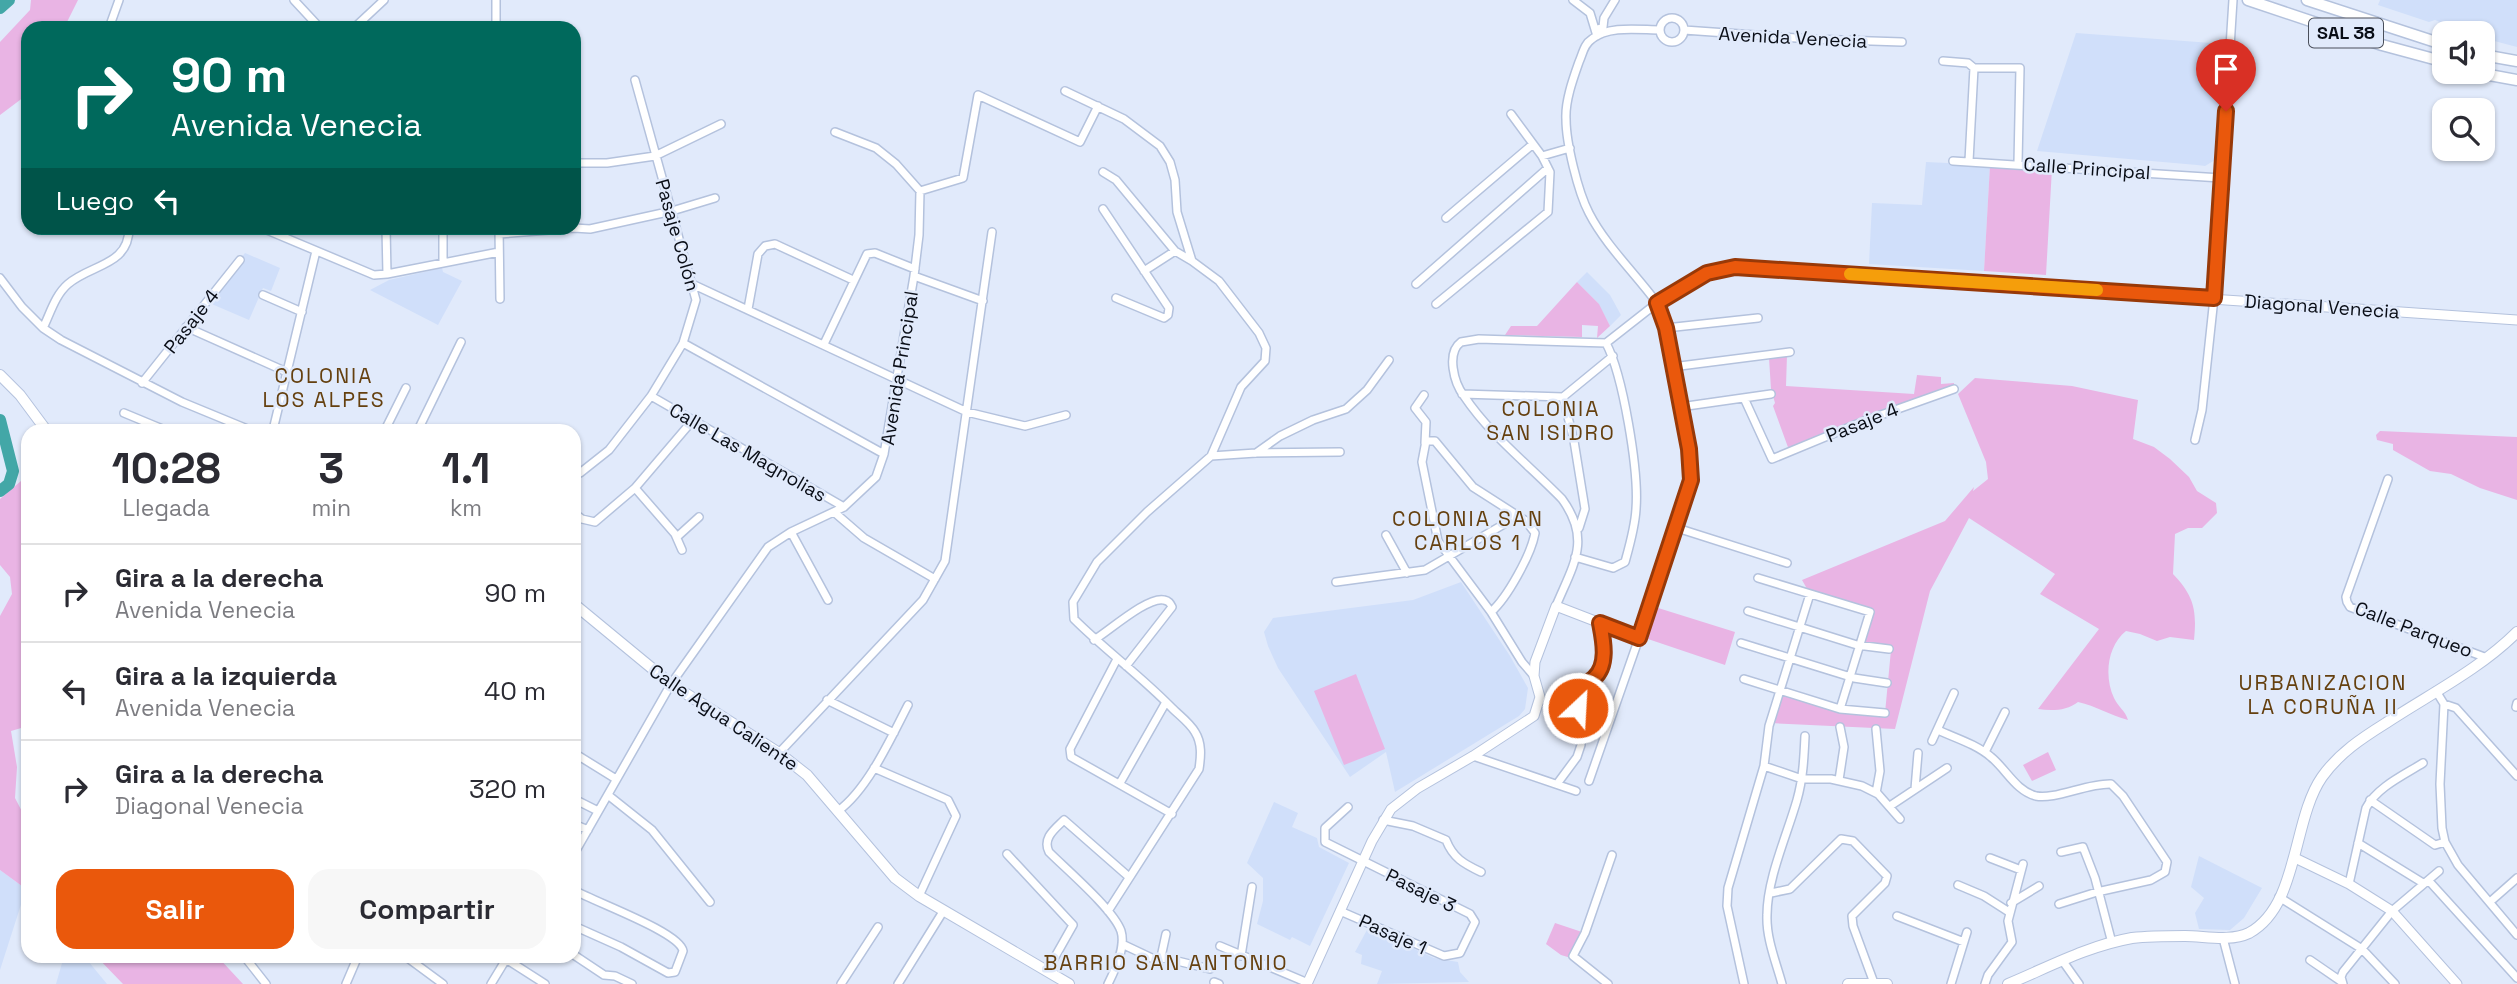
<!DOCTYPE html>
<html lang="es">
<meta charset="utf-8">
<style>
:root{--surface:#fff;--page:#f7f7f7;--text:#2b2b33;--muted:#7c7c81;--line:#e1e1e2;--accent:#ea580c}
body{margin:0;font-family:"Space Grotesk",sans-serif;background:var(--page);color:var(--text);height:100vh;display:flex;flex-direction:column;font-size:26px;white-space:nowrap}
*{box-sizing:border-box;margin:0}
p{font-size:23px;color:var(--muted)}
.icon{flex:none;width:38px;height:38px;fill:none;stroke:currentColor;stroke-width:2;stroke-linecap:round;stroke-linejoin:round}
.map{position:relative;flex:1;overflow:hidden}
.sheet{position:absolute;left:21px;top:424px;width:560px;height:539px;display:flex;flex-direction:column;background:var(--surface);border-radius:21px;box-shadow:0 2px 5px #0004}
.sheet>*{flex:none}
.hud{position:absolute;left:21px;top:21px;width:560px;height:214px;border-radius:21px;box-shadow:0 2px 5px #0004;background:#00695c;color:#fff;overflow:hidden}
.controls{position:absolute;left:2432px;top:21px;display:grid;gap:14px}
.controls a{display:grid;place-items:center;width:63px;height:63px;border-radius:14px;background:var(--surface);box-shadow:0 2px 5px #0004;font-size:35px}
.pin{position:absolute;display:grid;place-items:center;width:60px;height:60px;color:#fff;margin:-72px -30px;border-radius:50% 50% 50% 0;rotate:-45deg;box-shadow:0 0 7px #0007}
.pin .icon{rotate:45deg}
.me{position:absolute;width:77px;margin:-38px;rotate:25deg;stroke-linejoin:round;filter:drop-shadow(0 0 5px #0008)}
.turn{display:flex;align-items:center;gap:24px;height:147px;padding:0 35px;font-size:32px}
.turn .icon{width:91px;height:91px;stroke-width:2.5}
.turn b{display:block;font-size:49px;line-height:60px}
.then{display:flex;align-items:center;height:66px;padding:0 35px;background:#0003;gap:14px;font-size:26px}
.eta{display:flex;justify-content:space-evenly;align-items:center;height:119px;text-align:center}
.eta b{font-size:42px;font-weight:700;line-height:49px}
.button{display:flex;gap:14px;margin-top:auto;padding:14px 35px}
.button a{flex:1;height:80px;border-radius:21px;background:var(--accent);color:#fff;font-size:28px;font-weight:700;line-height:80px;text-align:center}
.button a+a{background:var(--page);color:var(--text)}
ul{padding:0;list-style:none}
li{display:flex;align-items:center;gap:21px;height:98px;padding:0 35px;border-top:2px solid var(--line)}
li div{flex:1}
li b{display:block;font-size:26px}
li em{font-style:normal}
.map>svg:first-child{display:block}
.built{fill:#d0dffa}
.green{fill:#e9b4e4}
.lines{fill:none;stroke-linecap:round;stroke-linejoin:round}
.river{stroke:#43a7a7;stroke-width:12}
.minor-casing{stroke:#b4c2dd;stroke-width:10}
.tertiary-casing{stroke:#b4c2dd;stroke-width:11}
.secondary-casing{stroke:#b4c2dd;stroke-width:12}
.trunk-casing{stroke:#b4c2dd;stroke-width:13}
.minor{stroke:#fff;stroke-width:7}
.tertiary{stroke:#fff;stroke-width:9}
.secondary{stroke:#fff;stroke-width:10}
.trunk{stroke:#fff;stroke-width:10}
.route-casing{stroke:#983908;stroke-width:18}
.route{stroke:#ea580c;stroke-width:12}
.slow{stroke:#f59e0b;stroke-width:12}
.labels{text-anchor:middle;stroke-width:5;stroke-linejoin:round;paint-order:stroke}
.shield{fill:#e1eafb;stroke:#4a4f5b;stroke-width:2}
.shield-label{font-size:18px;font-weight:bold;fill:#090d16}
.street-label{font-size:19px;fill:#090d16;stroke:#e1eafb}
.neighbourhood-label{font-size:21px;letter-spacing:2px;fill:#65400f;stroke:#e1eafb}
</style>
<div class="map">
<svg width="2517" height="984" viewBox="0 0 2517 984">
<rect width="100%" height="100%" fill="#e1eafb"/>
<path class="built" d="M 2380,0 L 2517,0 L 2517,47 L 2483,38 L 2483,33 L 2467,33 L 2435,20 L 2429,22 L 2378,5 Z
M 2076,33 L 2225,44 L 2215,160 L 2205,166 L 2197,165 L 2037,151 Z
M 1926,162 L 1990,165 L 1984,271 L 1869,264 L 1872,203 L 1922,205 Z
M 245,253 L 280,268 L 271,291 L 263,288 L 249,320 L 207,302 Z
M 442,268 L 443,272 L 462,281 L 438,325 L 370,290 L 389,280 Z
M 1587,272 L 1610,295 L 1621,315 L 1610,326 L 1598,303 L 1577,282 Z
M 1461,582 L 1510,656 L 1528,688 L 1525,709 L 1519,716 L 1395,792 L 1386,752 L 1350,777 L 1278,668 L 1268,646 L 1264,632 L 1273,618 L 1413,600 Z
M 1274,802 L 1298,813 L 1292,827 L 1317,838 L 1319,847 L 1349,863 L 1310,946 L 1292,937 L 1290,940 L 1257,924 L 1263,901 L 1263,878 L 1247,863 Z
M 2199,856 L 2262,888 L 2244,918 L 2230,930 L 2199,929 L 2195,913 L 2204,898 L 2191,887 Z
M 0,870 L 26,889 L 0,970 Z
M 1368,928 L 1434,958 L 1458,962 L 1460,972 L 1469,982 L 1377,984 L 1382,971 L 1361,964 L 1362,955 L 1355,952 Z
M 64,956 L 84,956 L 107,984 L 56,984 Z"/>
<path class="green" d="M 31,0 L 78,0 L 64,28 L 28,28 L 28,94 L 0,115 L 0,42 L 30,10 Z
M 1990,165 L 2052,168 L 2046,275 L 1984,271 Z
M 1577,282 L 1599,304 L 1610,326 L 1597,338 L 1598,326 L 1582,325 L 1582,337 L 1505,335 L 1511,326 L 1537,326 Z
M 1787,355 L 1786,386 L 1914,394 L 1917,375 L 1941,377 L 1941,384 L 1954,383 L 1954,388 L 1789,450 L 1773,406 L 1775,403 L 1771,389 L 1769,358 Z
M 1975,378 L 2072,386 L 2138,400 L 2133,439 L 2154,447 L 2170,459 L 2189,477 L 2197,491 L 2216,503 L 2217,513 L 2202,528 L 2188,528 L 2175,534 L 2173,574 C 2194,596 2197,610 2194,640 L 2170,637 L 2157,641 L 2140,634 L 2126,631 C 2107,646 2104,677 2114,698 C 2118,707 2125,710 2128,720 C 2110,715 2096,706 2078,702 C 2067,711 2051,711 2038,709 L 2099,629 L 2040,594 L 2055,574 L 1969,518 L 1930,591 L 1895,729 L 1770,723 L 1780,690 L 1838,708 L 1885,713 L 1891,650 L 1861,643 L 1870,612 L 1810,594 L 1802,580 L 1945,521 L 1974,487 L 1973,491 L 1988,479 L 1986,462 L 1958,394 Z
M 2380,431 L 2517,437 L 2517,500 L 2480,488 L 2451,474 L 2430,471 L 2393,450 L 2393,444 L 2377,440 L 2376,435 Z
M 28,475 L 28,726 L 11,731 L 17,767 L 15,798 L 28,823 L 28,891 L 24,894 L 26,889 L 0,870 L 0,616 L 12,594 L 10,577 L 0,565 L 0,499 Z
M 1655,607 L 1735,632 L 1725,665 L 1645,638 Z
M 1356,674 L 1385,749 L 1344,765 L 1314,691 Z
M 2048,752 L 2056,770 L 2032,781 L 2023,765 Z
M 1555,923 L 1585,933 L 1571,958 L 1561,955 L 1546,944 Z
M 96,956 L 217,956 L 243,984 L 123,984 Z"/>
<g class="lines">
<path class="river" d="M 0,8 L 9,0
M 0,420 L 13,471 L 9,484 L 0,491"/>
<g class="minor-casing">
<path id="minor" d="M 294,0 L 320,28
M 496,0 L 496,28
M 1573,0 L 1590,13 L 1597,36
M1660 30a12 12 0 1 1 24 0a12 12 0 1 1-24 0Z
M 109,28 L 119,0
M 354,28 L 384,0
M 1596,30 L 1603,27 L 1604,18 L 1615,0
M 1684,30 L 1811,39 L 1902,42
M 1943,61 L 1968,63 L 1974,68 L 2020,68 L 2018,163
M 1065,91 L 1124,119 L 1160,146 L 1170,162 L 1175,180 L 1177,212 L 1192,261 L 1219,281 L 1259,333 L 1266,348 L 1265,361 L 1241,387 L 1211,456 L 1147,512 L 1097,562 L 1073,602 L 1074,619 C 1105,650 1141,676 1172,708 C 1179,715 1190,723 1195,732 C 1202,743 1201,756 1199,769 L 1108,911
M 1542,156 L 1570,148
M 1953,161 L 2221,178
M 1969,161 L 1974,68
M 576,163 L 607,163 L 655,156 L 721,124
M 1103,172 L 1116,180 L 1175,251 L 1192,261
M 920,191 L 963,178 L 978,95 L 1080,142 L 1098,106
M 1103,209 L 1169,308 L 1168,315 L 1164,318 L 1116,298
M 1446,218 L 1533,144
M 262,228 L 374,275 L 387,274 L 499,252
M 386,228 L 387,274
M 443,228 L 443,263
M 499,228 L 500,299
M 499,234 L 574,228 L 590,229 L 672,211 L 715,198
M 1144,271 L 1175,251
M 914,276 L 983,301
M 0,278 L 22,307 L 43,328 L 61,340 L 182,402 L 250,430
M 692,284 L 967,412 L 1025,426 L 1066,415
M 1416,284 L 1548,168
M 263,295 L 302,312
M 1436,304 L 1548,212 L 1550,172 L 1542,156 L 1511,114
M 748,309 L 758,254 L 765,246 L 775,244 L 853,280
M 186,327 L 289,373
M 43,328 C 50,314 55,295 68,284 C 91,264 129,266 129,228
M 1666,328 L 1758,318
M 683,343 L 884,454
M 1606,343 L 1657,303 C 1635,273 1606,246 1589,213 C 1578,192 1566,143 1566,119 C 1565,101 1573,79 1579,62 C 1583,53 1584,44 1592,39 C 1609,25 1640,30 1660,30
M 824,344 L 867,254 L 875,253 L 915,269
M 1672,367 L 1790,352
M 142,383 L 240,260
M 1462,394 L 1563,397 L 1613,356
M 1424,395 L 1415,408 L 1426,422 L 1425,443
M 651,396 L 844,507
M 1563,397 L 1574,441 L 1585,509 L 1579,528
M 1744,398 L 1772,459 L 1864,421 L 1954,389
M 1680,407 L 1771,394
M 124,413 L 165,430
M 273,430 L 316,251
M 385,430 L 406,388
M 418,430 L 461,342
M 2195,440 L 2202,410 L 2214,298 L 2233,0
M 1256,453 L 1280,436 L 1313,420 L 1346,409 L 1367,390 L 1389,360
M 1211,456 L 1256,453 L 1340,452
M 574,472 L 580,473 L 609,450 L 651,396 L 683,343 L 696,300 L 635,80
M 2388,479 L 2346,597 L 2347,602 L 2350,607 L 2487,658
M 635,488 L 675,534 L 682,550
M 834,512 L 864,538 L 935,579
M 574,513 L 582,519 L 595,522 L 635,488 L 693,420
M 1677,528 L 1787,563
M 791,532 L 828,600
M 1386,535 L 1407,573
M 677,537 L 699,517
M 1575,557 L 1613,568 L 1625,562 C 1630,544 1635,527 1636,509 C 1639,471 1623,375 1606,343
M 1758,578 L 1870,612 L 1840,709
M 1336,582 L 1425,570 L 1518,516
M 1556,606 C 1573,565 1592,540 1562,499 C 1530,466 1490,435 1464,396 C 1454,383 1446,353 1461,342 L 1479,339 L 1606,343
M 1748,611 L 1857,645 L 1889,649
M 1491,612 C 1507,598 1531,555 1535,533 L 1526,521 L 1473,487 L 1435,441 L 1426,441 L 1422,462 L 1438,541 L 1491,612 L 1522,662 L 1534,676
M 1094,640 C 1109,631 1148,596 1164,600 C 1169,601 1170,603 1172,607 L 1126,666
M 1741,643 L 1854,678 L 1887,683
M 1117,659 L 1070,749 L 1071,757 L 1172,814
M 1744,679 L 1840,709 L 1885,713
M 2436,691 L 2444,704 L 2440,784 L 2442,828 L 2445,842 L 2458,865 L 2517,935
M 827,700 L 894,733
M 2444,704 L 2456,708 L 2517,776
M 2516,707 L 2517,703
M 1876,729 L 1880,771 L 1876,793
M 1938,730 C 1955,738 1976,744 1991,757 C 2006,769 2016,791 2036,796 C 2054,800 2088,783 2111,784 L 2123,796 L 2167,862 L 2165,872 L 2151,880 L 2097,892 L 2059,904
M 1932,741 L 1954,693
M 1985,752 L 2005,712
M 574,753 L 616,779
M 779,753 L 923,600 L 945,561 L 992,232
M 1473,756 L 1576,791
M 1764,766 L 1802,779 L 1831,779 L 1862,786 L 1878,794 L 1900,819
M 874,768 L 948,800 L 956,816 L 919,896
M 1839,780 L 1844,747 L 1840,727
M 1589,781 L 1639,638
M 1120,783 L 1166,702
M 1557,784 L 1577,757 L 1581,745 L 1579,694 C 1581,685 1587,684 1594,678 C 1609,666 1603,640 1600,623
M 1915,789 L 1918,753
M 608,795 L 652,830 L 710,902
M 574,799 L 598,811
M 2370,800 L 2435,845 L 2445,842
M 1890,806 L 1947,768
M 838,811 C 868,789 891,738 908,705
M 1383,820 L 1413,826 L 1446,840 C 1453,858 1464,864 1481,872
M 574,824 L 588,830
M 2358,843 L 2423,883
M 2061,852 L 2083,847 L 2095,878 L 2112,943
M 574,854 L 671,684 L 768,547 L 791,532 L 844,507 L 876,477 L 884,454 L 914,276 L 919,235 L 920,191 L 896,164 L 876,148 L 835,132
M 1007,854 L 1073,925 L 1047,971
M 1990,858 L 2021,870
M 2429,881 L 2517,978
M 2349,884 L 2366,808 C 2377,787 2404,775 2423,763
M 1958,885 L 1984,896 L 2009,912
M 574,890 C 594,902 680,932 683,951 L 675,972 L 668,973 L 621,947 L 574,926
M 1771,893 L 1790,889 L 1841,839 L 1853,841 L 1887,876 L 1885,883 L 1852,916 L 1853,926 L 1874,983
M 2279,897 L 2362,949 L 2395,984
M 2491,901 L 2517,878
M 2011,903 L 2039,886
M 1340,911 L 1444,956 L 1460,953 L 1475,922 L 1470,914 L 1325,842 L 1325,828 L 1348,807
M 1897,916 L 1964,942
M 2223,938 L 2235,984
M 1122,944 L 1158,961 L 1161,957 L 1166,934
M 1220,946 L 1308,983
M 574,955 L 604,975 L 615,976 L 632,984
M 244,956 L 266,984
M 405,956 L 443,984
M 1241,956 L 1252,887
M 1161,957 L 1210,969
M 506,959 L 545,984
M 2062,960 L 2079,984
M 2310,960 L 2342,982
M 1214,982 L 1219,984
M 346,984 L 358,956
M 491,984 L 508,956
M 841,984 L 878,927
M 898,984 L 944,910
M 1108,984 C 1115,970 1126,947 1121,931 C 1113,909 1067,870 1049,852 C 1042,838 1055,829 1064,820 L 1129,877
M 1608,984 L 1573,956 L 1585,933 L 1612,855
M 1744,984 L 1727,906 L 1728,888 L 1764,766 L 1769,726 L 1810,594
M 1782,984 C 1776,962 1766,938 1767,915 C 1767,879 1787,835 1797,800 C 1803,779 1804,758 1805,736
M 1951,984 L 1967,932
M 1985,984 L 1988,975 L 2012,942 L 2008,921 L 2023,864
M 2343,984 L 2341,977 L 2343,972 L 2392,911 L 2439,871"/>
</g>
<g class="tertiary-casing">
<path id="tertiary" d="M 2295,858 L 2349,884 L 2392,911 L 2457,984
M 1307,984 L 1372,841 L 1391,809 L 1418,788 L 1473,756 L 1534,716 L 1540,697 L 1534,676 L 1535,662 L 1556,606 L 1639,638 L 1691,480 L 1689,449 L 1666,328 L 1657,303 L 1707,273 L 1735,267 L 1775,269 L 2517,320"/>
</g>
<g class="secondary-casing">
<path id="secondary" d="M 0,375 L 20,395 L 46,430
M 574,604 L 671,684 L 779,753 L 807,775 L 895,878 L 919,896 L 1069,984
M 1848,984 L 1887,984
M 2008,984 C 2049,967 2087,946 2132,938 C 2150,936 2168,936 2185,936 C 2205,936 2230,942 2249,933 C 2299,906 2292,820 2322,777 C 2339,753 2362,738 2386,723 C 2430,694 2480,669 2517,632"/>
</g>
<g class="trunk-casing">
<path id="trunk" d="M 2248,0 L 2382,45 L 2445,62
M 2307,0 L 2445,45
M 2483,55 L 2517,61
M 2473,72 L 2517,80"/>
</g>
<use href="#minor" class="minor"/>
<use href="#tertiary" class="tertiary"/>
<use href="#secondary" class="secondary"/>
<use href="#trunk" class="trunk"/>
</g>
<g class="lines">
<g class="route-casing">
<path id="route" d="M 1578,708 L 1580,688 C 1585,684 1590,682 1594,678 C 1609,665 1603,639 1600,623 L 1639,638 L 1691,480 L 1689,449 L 1666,328 L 1657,303 L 1707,273 L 1735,267 L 2214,298 L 2226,111"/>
</g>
<use href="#route" class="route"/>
<path class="slow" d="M 1850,274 L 2097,290"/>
</g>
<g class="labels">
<rect class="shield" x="2309" y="18.5" width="74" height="29" rx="5"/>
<g class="shield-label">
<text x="2346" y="39">SAL 38</text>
</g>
<g class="street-label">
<text transform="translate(1793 37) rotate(3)" y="7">Avenida Venecia</text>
<text transform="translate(2087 168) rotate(4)" y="7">Calle Principal</text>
<text transform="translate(678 235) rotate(74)" y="7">Pasaje Colón</text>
<text transform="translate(2322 306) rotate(4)" y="7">Diagonal Venecia</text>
<text transform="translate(191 321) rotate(-52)" y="7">Pasaje 4</text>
<text transform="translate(899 368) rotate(-81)" y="7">Avenida Principal</text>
<text transform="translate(1862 422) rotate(-22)" y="7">Pasaje 4</text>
<text transform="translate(748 452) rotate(30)" y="7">Calle Las Magnolias</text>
<text transform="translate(2414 629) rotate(21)" y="7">Calle Parqueo</text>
<text transform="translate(724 717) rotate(34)" y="7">Calle Agua Caliente</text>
<text transform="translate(1421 890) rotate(26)" y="7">Pasaje 3</text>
<text transform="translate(1393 934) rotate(24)" y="7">Pasaje 1</text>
</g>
<g class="neighbourhood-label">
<text x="324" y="383">COLONIA<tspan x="324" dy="24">LOS ALPES</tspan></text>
<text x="1551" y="416">COLONIA<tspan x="1551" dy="24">SAN ISIDRO</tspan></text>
<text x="1468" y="526">COLONIA SAN<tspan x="1468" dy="24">CARLOS 1</tspan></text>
<text x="2323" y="690">URBANIZACION<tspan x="2323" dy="24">LA CORUÑA II</tspan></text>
<text x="1166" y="970">BARRIO SAN ANTONIO</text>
</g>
</g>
</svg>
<div class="controls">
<a><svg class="icon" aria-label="sound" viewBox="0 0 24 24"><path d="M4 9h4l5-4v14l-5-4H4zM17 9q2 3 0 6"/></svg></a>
<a><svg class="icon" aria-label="search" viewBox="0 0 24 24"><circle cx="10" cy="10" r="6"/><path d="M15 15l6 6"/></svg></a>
</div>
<div class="pin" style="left:2226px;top:111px;background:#d93025"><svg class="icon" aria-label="arrive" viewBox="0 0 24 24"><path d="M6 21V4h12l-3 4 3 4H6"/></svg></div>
<svg class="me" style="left:1578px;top:708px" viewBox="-20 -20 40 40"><circle r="17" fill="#ea580c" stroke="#fff" stroke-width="3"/><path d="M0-11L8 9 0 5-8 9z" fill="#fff"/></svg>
<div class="hud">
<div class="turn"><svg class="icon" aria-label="right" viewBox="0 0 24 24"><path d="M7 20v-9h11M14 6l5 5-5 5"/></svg><div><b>90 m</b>Avenida Venecia</div></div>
<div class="then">Luego<svg class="icon" aria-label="left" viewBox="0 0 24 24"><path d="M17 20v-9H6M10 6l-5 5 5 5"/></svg></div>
</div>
<section class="sheet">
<div class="eta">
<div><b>10:28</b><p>Llegada</p></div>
<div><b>3</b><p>min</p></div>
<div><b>1.1</b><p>km</p></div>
</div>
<ul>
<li><svg class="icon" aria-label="right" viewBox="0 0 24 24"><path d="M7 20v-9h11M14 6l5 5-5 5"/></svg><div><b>Gira a la derecha</b><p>Avenida Venecia</p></div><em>90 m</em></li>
<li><svg class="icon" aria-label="left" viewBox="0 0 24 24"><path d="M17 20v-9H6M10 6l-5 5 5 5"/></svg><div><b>Gira a la izquierda</b><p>Avenida Venecia</p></div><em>40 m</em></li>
<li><svg class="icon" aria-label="right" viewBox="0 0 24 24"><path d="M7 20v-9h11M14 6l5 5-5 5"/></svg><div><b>Gira a la derecha</b><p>Diagonal Venecia</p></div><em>320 m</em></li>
</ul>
<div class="button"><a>Salir</a><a>Compartir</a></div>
</section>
</div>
